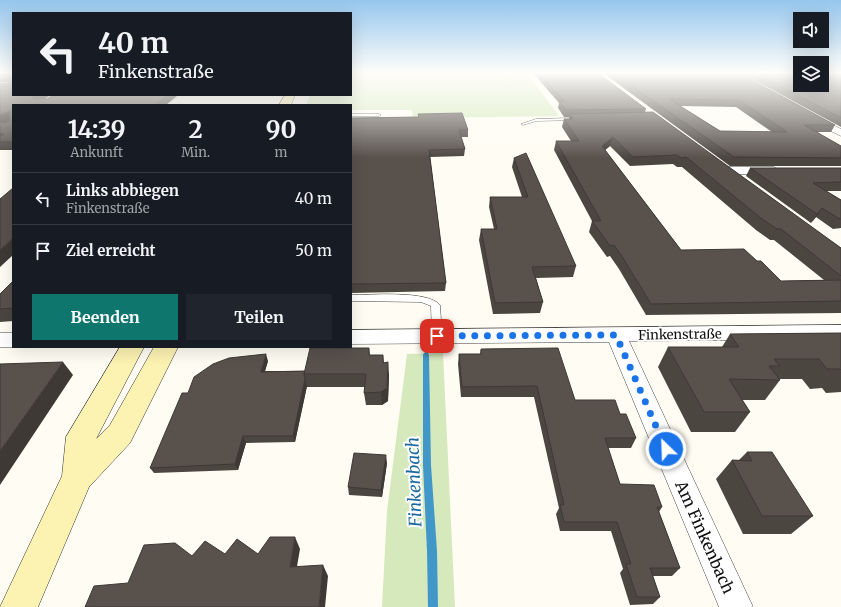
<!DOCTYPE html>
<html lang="de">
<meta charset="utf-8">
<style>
:root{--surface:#171b24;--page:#20242c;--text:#f1f3f6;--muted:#9ea1a6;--line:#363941;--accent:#0f766e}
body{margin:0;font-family:Merriweather,serif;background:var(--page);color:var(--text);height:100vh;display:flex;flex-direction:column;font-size:15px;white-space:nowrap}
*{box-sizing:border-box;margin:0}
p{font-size:13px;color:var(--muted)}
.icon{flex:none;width:22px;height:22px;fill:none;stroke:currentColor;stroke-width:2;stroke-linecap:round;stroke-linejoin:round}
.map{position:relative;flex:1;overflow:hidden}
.sheet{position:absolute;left:12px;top:104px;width:340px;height:244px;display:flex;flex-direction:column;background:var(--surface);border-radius:0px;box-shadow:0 4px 16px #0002}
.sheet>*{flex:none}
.banner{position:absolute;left:12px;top:12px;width:340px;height:84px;border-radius:0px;box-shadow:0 4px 16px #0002;background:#171b24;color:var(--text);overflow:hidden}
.tools{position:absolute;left:793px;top:12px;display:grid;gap:8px}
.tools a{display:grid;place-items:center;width:36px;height:36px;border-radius:0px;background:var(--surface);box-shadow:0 4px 16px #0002;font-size:20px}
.pin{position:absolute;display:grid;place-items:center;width:34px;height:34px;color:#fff;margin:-17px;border-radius:8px;box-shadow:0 2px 6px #0006}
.me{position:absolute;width:44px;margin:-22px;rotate:336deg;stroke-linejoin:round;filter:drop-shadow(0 0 3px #0008)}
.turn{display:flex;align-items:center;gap:14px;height:84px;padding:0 20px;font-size:18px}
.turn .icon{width:52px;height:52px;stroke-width:2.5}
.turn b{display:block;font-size:28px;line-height:34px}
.eta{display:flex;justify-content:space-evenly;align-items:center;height:68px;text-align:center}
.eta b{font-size:24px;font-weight:700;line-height:28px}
.primary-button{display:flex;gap:8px;margin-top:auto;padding:8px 20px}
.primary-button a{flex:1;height:46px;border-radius:0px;background:var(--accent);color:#fff;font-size:16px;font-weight:700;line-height:46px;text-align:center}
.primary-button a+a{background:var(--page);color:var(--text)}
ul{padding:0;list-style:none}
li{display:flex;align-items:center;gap:12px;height:52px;padding:0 20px;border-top:1px solid var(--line)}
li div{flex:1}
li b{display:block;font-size:15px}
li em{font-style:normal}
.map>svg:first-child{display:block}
.green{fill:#d5e9bd}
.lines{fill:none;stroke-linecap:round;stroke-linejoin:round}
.stream{fill:#4297c9;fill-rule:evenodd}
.lane-casing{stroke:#434343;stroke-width:1}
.street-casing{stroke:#434343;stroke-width:1}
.secondary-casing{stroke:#323232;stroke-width:1}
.lane{fill:#fff;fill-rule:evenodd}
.street{fill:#fff;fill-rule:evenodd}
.secondary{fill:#fcf2b1;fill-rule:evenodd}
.wall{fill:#4c4641;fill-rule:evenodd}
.shaded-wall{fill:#3e3935}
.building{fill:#58514c;stroke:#3e3935;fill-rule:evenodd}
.route{stroke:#1a73e8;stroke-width:7;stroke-dasharray:0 12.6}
.labels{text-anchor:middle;stroke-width:4;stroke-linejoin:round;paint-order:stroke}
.street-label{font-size:13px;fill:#101010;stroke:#fff}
.near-street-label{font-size:16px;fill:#101010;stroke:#fff}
.near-water-label{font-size:17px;font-style:italic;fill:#1c699f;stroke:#fff}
</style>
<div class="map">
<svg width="841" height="607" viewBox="0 0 841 607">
<rect width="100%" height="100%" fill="#fffcf3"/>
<path class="green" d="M 351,73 L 527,73 L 559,116 L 413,118 L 412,110 L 351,110 L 351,105 L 306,105 L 310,95 L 351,95 Z
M 443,353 L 455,607 L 382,607 L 387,511 L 407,354 Z"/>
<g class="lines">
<path class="stream" d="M 426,352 L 428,353 L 429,355 L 431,465 L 437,551 L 438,607 L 428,607 L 427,551 L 423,465 L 423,355 L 424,353 Z"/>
<g class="lane-casing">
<path id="lane" d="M 351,114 L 379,114 L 381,115 L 379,116 L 351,116 Z
M 575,118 L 577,119 L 577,120 L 536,121 L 523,125 L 521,124 L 536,119 Z
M 351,295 C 370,295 428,290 440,305 L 442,336 L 440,338 L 434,338 L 432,336 L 431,306 L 421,302 L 351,301 Z"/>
</g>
<g class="street-casing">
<path id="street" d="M 810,114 L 841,129 L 841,136 L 806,119 L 805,117 L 806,115 Z
M 727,167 L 774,167 L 780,171 L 774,175 L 722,174 L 721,171 L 722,168 Z
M 841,325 L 841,339 L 629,341 L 753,607 L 719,607 L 609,342 L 351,344 L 351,330 Z
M 0,333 L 13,333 L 14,347 L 0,347 Z"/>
</g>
<g class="secondary-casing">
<path id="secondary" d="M 285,95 L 295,95 L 291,105 L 279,105 Z
M 120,347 L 144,347 L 96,439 L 110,425 L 154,347 L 178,347 L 130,443 L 89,487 L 38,607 L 0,607 L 62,476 L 66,437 Z"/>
</g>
<use href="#lane" class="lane"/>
<use href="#street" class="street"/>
<use href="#secondary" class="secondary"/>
</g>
<path class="wall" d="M 0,73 L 13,73 L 13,95 L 50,95 L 45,99 L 47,99 L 53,95 L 248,95 L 248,96 L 177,96 L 13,105 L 13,150 L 0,150 L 0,125 L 9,121 L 0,124 L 10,82 L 0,82 Z
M 533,73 L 598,73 L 646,109 L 645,112 L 841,248 L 841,313 L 646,315 L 619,269 L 610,256 L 607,257 L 589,232 L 592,221 L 554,150 L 556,141 L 571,141 L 562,127 L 564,119 L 569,119 L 569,117 L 564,117 L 558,108 L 559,103 ZM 610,146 L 630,166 L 673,164 L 677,167 L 682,167 L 756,230 L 770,240 L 774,240 L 824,280 L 781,281 L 757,261 L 681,250 L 605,150 Z
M 603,73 L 739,73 L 835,125 L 831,132 L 817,132 L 841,146 L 841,166 L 730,166 ZM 680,106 L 736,107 L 772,132 L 720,131 Z
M 741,73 L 841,74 L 841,127 Z
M 418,114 L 468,130 L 468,137 L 461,137 L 465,149 L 464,156 L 430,157 L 446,283 L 445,291 L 351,293 L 351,118 L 418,117 Z
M 514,158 L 576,266 L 573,277 L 536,278 L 543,302 L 540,313 L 493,314 L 479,240 L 481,229 L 494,229 L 489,207 L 490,197 L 522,197 L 512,167 Z
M 750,168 L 841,168 L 841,191 L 826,191 L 841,200 L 841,228 L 833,229 L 816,217 L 811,223 L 746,176 Z
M 13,281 L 13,321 L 0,322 L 0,294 Z
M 841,333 L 841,392 L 826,393 L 822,388 L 810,389 L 802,379 L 779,379 L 780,380 L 765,400 L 742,400 L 750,412 L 735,432 L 691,432 L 658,367 L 668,347 L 722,347 L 730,334 Z
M 369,348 L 370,355 L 383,355 L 384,363 L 389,375 L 388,401 L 382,405 L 366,405 L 364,393 L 365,387 L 307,387 L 307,386 L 295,442 L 246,443 L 238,470 L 154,473 L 150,468 L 268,361 L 265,371 L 305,371 Z
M 481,349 L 575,400 L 620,414 L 636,438 L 631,448 L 608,448 L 620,484 L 662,507 L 659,512 L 680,568 L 672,576 L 653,576 L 660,597 L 653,604 L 630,605 L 620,573 L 623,569 L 611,531 L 560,531 L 556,514 L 559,508 L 534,397 L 461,397 L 458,364 L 459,354 L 480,354 Z
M 747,452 L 813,516 L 791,534 L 743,534 L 716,479 L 732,460 L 739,460 Z
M 387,463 L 382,497 L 349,495 L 348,487 Z"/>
<path class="shaded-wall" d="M 35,95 L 50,95 L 37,104 L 33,99 L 33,96 Z
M 167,95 L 176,95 L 177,96 L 166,105 L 154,105 Z
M 10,111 L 13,120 L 0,124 L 0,115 Z
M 613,137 L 610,146 L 599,155 L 602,146 Z
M 822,208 L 816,217 L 811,223 L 817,214 Z
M 13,238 L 13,255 L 0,267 L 0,250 Z
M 266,354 L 268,361 L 263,378 L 261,372 Z
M 63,362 L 73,375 L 0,485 L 0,451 Z
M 388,362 L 389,375 L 388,401 L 382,405 L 381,392 Z
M 305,379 L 307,386 L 295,442 L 293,436 Z
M 243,436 L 246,443 L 238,470 L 235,464 Z
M 386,455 L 387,463 L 382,497 L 381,490 Z
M 295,537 L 300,549 L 295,578 L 290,567 Z
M 323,565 L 328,576 L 325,607 L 319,607 Z"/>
<path class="building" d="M 0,73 L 13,73 L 13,95 L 35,95 L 33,96 L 33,99 L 47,99 L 53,95 L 167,95 L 154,105 L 13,105 L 13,142 L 0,142 L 0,136 L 4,134 L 0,134 L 0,125 L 9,121 L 10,111 L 0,115 L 0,83 L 10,83 L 10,75 L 0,75 Z
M 539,73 L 598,73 L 646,109 L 566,110 L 559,101 L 564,101 Z
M 613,73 L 739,73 L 835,125 L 804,125 L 841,146 L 841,158 L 734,157 ZM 669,99 L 739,100 L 787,132 L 720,131 Z
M 755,73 L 800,73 L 800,85 L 822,85 L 822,73 L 841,74 L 841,118 Z
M 653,112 L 841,248 L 841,276 L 781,229 L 777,229 L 762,219 L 686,157 L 681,158 L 677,155 L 633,157 L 613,137 L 602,146 L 681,250 L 744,249 L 757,261 L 761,261 L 781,281 L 841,280 L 841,301 L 651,304 L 623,258 L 614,245 L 610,246 L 592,221 L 601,221 L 556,141 L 579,141 L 564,119 L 573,119 L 570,114 Z
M 462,113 L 468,130 L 459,130 L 465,149 L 429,150 L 446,283 L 351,284 L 351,118 L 419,117 L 418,114 Z
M 526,153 L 576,266 L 532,267 L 543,302 L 495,303 L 481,229 L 497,229 L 490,197 L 528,197 L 514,158 Z
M 750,168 L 841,168 L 841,182 L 813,183 L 841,200 L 841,219 L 840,219 L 822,208 L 817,214 Z
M 13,188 L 13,238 L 0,250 L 0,199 Z
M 13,281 L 13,308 L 0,309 L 0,294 Z
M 841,333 L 841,370 L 840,369 L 827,369 L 819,359 L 774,359 L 780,366 L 769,366 L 780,380 L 729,379 L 750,412 L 704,412 L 668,347 L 739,347 L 730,334 Z
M 310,348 L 369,348 L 369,355 L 383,355 L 383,363 L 388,362 L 387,388 L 381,392 L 364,393 L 366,374 L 304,374 Z
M 558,348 L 575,400 L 615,400 L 620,414 L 626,414 L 636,438 L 605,438 L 620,484 L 654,485 L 662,507 L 657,507 L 680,568 L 650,568 L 660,597 L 637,597 L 626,564 L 631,564 L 617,522 L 564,522 L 560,505 L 564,505 L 537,386 L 462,387 L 459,354 L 481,354 L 481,349 Z
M 266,354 L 261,372 L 305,371 L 304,374 L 305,379 L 293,436 L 243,436 L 235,464 L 150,468 L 182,393 L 188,393 L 194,377 L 213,364 L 229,358 Z
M 63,362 L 0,451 L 0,364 Z
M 747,452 L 772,452 L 813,516 L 762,516 L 732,460 L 752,461 Z
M 354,453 L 386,455 L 381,490 L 348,487 Z
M 270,537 L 295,537 L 290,567 L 323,565 L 319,607 L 85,607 L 94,586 L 128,583 L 144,545 L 175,543 L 192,556 L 205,541 L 225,554 L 237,539 L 258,554 Z"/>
<linearGradient id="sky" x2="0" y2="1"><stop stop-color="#95c6ed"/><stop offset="0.46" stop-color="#fffefa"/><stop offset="1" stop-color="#fffefa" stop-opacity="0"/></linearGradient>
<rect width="841" height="158" fill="url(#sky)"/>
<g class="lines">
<path class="route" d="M 437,336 L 616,335 L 666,449"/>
</g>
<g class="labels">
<g class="street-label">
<text transform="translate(680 334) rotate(-1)" y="5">Finkenstraße</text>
</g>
<g class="near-street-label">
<text transform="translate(705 537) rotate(66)" y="6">Am Finkenbach</text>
</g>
<g class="near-water-label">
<text transform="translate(414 482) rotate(-92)" y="6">Finkenbach</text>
</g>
</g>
</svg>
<div class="tools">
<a><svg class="icon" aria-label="sound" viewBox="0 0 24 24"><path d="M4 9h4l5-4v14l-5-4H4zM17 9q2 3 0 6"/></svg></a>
<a><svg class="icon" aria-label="layers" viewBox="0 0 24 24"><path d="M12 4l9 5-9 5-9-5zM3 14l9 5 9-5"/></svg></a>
</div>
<div class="pin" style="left:437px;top:336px;background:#d93025"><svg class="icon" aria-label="arrive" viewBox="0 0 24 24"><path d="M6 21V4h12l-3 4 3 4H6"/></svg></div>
<svg class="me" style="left:666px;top:449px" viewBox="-20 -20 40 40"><circle r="17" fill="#1a73e8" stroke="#fff" stroke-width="3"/><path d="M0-11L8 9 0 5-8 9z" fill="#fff"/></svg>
<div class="banner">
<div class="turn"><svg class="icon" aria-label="left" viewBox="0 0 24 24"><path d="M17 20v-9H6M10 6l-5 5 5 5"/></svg><div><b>40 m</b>Finkenstraße</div></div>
</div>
<section class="sheet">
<div class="eta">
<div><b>14:39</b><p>Ankunft</p></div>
<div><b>2</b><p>Min.</p></div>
<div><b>90</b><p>m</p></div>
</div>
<ul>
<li><svg class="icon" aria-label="left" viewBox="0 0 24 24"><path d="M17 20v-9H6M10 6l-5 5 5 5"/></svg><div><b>Links abbiegen</b><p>Finkenstraße</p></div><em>40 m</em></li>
<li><svg class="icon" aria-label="arrive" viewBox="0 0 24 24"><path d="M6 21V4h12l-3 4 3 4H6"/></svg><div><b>Ziel erreicht</b></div><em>50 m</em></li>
</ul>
<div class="primary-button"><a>Beenden</a><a>Teilen</a></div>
</section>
</div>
